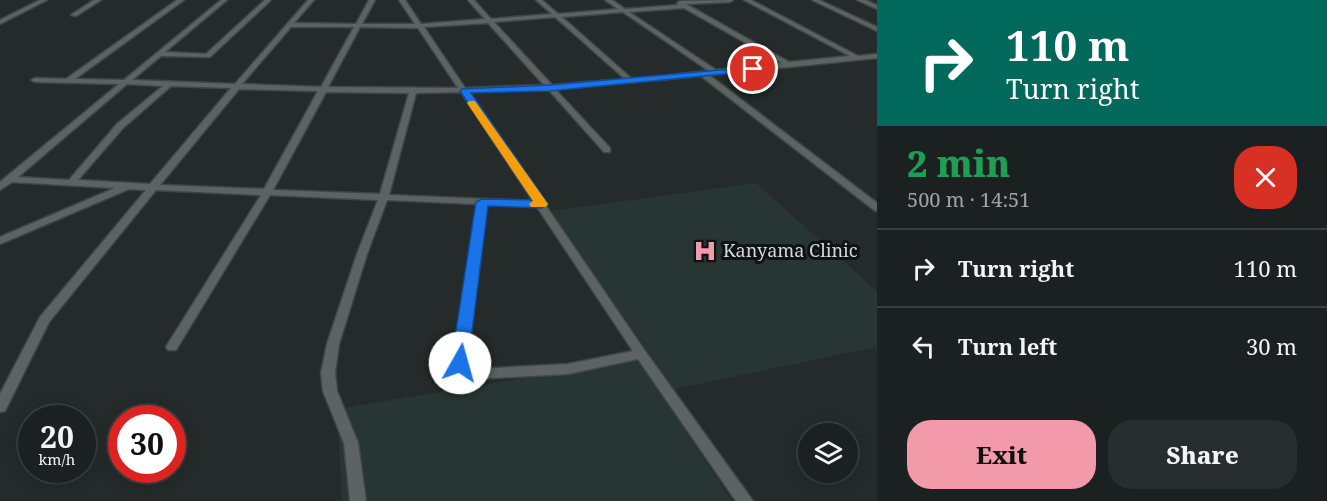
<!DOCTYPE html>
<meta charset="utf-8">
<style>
:root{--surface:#1b2020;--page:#282d2d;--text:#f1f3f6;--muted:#a0a3a5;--line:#393e3e;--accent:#f39aaa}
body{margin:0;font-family:"Noto Serif",serif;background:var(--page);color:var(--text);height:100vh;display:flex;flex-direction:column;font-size:22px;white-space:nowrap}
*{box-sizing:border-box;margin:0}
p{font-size:20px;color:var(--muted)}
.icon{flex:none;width:33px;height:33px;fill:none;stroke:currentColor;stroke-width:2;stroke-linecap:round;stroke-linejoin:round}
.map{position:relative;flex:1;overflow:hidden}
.drawer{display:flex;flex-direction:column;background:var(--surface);width:450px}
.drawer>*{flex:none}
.banner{background:#00695c;color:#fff;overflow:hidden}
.fabs{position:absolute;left:798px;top:423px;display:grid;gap:12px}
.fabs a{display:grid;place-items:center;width:60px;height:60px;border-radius:50%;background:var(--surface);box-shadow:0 3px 15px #0003,0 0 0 2px var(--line);font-size:30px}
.speed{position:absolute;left:18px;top:405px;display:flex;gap:12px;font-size:30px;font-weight:700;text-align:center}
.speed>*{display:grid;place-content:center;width:78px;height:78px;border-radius:50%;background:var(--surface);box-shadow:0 3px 15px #0003,0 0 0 2px var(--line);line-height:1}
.speed small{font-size:15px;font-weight:400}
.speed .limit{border:9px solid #d22;background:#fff;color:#111}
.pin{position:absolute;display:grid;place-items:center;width:51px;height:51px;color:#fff;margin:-26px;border:3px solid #fff;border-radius:50%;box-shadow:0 2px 6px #0007}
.me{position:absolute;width:66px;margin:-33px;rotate:7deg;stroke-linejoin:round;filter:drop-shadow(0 0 4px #0008)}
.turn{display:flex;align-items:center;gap:21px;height:126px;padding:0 30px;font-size:27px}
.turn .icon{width:78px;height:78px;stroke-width:2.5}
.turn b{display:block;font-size:42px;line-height:51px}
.round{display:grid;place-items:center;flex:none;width:63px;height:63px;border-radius:24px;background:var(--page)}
.summary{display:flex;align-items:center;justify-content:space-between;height:102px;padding:0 30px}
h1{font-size:36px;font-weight:800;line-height:45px;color:#1e9e55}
.cta{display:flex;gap:12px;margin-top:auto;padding:12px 30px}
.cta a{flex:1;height:69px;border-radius:24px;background:var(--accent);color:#111;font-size:24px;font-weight:800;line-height:69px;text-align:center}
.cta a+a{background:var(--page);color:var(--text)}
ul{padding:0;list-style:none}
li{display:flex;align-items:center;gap:18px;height:78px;padding:0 30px;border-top:2px solid var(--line)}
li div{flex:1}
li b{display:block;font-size:22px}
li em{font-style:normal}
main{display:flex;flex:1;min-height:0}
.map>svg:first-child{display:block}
.built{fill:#273533}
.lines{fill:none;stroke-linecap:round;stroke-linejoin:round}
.minor-casing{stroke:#414645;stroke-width:3}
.minor{fill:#5c6463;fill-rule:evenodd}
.route{fill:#1a73e8;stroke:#114b97;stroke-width:1.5}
.slow{fill:#f59e0b}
.labels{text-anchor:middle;stroke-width:6;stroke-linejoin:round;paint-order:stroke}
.poi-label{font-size:18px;fill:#d4d9d8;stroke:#0f1212;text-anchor:start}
</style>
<main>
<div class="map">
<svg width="877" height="501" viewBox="0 0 877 501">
<rect width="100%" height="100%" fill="#242b2a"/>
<path class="built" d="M 756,183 L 877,291 L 877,347 L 674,389 L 550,211 Z
M 638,359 L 732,501 L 342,501 L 337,409 Z"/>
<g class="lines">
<g class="minor-casing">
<path id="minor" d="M 40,0 L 47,0 L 0,24 L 0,20 Z
M 94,0 L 101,0 L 76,16 L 71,15 Z
M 177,0 L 184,0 L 75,79 L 124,80 L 221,0 L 227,0 L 165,52 L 206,54 L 265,0 L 271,0 L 210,57 L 161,56 L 132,80 L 235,84 L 308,0 L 314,0 L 294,23 L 356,24 L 369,0 L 375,0 L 362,24 L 415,24 L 399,0 L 405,0 L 421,24 L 485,19 L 468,0 L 474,0 L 491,19 L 552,14 L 536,0 L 542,0 L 558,14 L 618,9 L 605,0 L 612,0 L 625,9 L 679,5 L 677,3 L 680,1 L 733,0 L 730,2 L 686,4 L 789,62 L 850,56 L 744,0 L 751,0 L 858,56 L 877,54 L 877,58 L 709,75 L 877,203 L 877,211 L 874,210 L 701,76 L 555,89 L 610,148 L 610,152 L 604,152 L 548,89 L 468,92 L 543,201 L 547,204 L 546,206 L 645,351 L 753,501 L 736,501 L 638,359 L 568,374 L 474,379 L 457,371 L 454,354 L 477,204 L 387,200 L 367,254 L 339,344 L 335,373 L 337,391 L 358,443 L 366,501 L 350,501 L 344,443 L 323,391 L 321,373 L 327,344 L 357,254 L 378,200 L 270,195 L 176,350 L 168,350 L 166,347 L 261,195 L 156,190 L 49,322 L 5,411 L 0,412 L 0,394 L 40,317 L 146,190 L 129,189 L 0,244 L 0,237 L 115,188 L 12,182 L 0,190 L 0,182 L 6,177 L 119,84 L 35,82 L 31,80 L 35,78 L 66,79 ZM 684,8 L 781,63 L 716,70 L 629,12 ZM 623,12 L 709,71 L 632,79 L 562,17 ZM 555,17 L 625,79 L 552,85 L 494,22 ZM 488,23 L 544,85 L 465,88 L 424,27 ZM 291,27 L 354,27 L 321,87 L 242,84 ZM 360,27 L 418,28 L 458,88 L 328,87 ZM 127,84 L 163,86 L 117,124 L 69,180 L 18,177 ZM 171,86 L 231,88 L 150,184 L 78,180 L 123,128 ZM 239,89 L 318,91 L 264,189 L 160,185 ZM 326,92 L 409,93 L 380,194 L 273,190 ZM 461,92 L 533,201 L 389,195 L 416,93 ZM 486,204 L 537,207 L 633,351 L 568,364 L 476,369 L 468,365 L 466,354 Z
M 812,0 L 819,0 L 877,27 L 877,31 Z
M 857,0 L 865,0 L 877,5 L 877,9 Z"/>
</g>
<use href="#minor" class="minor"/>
</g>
<path class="route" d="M 753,67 L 756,68 L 756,71 L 550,91 L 471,93 L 548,204 L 542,208 L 488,206 L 468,363 L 465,367 L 454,367 L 451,363 L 476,202 L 482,199 L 533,200 L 460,91 L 462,89 L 550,85 Z"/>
<path class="slow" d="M 469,101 L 475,101 L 548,204 L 546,207 L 531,207 L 529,204 L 533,201 L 467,103 Z"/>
<defs>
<g id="hospital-bare" transform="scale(1.8)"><path d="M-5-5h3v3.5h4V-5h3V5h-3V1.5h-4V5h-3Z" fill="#f39aaa" stroke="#0f1212" stroke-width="2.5" paint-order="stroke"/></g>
</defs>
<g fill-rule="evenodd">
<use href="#hospital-bare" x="705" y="251"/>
</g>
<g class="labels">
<g class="poi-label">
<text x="723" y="257">Kanyama Clinic</text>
</g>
</g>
</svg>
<div class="fabs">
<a><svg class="icon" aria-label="layers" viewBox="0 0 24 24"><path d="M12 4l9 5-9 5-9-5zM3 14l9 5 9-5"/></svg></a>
</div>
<div class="speed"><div>20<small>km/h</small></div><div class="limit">30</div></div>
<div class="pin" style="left:753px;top:69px;background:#d93025"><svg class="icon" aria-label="arrive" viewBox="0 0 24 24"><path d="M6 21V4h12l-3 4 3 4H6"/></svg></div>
<svg class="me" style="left:460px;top:363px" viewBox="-20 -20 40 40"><circle r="19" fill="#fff"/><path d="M0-13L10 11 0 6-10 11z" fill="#1a73e8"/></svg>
</div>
<section class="drawer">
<div class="banner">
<div class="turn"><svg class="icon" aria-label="right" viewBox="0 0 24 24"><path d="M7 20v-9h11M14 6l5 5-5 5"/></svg><div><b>110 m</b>Turn right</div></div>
</div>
<div class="summary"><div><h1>2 min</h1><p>500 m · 14:51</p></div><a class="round" style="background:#d93025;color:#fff"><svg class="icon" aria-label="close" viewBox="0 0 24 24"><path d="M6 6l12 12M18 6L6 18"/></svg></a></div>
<ul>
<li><svg class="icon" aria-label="right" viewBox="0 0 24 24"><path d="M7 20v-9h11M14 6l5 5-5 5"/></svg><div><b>Turn right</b></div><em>110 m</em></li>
<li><svg class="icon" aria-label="left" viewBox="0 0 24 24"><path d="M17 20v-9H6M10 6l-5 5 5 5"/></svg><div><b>Turn left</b></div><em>30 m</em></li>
</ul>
<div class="cta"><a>Exit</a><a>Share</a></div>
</section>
</main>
